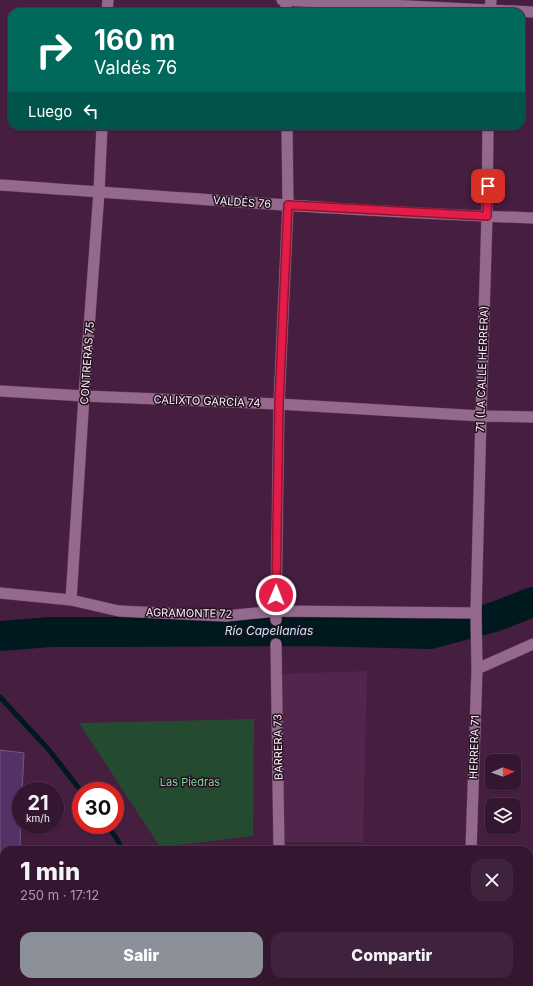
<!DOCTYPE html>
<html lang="es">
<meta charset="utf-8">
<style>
:root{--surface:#341630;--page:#3f233c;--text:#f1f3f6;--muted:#a99fab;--line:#4e354c;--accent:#8c9099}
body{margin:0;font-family:Inter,sans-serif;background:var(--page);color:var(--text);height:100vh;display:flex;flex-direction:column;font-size:15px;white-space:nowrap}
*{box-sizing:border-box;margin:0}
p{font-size:13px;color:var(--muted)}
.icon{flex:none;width:22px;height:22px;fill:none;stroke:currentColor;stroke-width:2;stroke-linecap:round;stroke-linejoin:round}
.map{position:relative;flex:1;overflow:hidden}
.details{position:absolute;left:0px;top:846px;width:533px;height:140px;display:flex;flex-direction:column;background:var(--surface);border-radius:12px 12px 0 0;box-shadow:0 1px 3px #0004,0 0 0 1px var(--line)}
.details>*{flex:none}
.top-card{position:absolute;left:8px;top:8px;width:517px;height:122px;border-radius:12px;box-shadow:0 1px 3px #0004,0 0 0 1px var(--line);background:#00695c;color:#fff;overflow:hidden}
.needle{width:26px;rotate:88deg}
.buttons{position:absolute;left:485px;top:754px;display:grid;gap:8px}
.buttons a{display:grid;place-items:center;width:36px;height:36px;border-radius:8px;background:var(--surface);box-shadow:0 1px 3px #0004,0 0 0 1px var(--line);font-size:20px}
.speed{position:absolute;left:12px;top:782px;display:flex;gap:8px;font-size:20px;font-weight:700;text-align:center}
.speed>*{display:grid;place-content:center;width:52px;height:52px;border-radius:50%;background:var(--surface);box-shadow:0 1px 3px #0004,0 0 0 1px var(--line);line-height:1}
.speed small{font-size:10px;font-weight:400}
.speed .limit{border:6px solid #d22;background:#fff;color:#111}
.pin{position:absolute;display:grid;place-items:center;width:34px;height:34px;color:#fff;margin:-17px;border-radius:8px;box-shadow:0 2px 6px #0006}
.me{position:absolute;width:44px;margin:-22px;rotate:1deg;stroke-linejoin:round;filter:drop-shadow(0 0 3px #0008)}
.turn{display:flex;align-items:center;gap:14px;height:84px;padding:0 20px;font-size:18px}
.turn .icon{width:52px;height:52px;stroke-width:2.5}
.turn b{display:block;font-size:28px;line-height:34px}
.then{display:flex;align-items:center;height:38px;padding:0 20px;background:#0003;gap:8px;font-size:15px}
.round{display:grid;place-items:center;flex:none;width:42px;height:42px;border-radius:12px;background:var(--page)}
.headline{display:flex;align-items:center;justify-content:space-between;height:68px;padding:0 20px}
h1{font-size:24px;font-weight:800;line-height:30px}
.action{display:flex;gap:8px;margin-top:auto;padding:8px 20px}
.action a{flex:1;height:46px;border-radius:12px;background:var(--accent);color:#fff;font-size:16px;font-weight:800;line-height:46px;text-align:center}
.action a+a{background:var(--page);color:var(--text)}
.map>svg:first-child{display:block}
.built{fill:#52254c}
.green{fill:#244a30}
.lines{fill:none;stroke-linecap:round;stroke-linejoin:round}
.stream{stroke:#00191f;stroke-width:5}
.river{stroke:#00191f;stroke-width:30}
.building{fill:#543267;stroke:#755885}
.minor-casing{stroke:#5d3d59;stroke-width:12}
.minor{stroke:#95688e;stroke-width:11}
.route-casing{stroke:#92132f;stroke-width:10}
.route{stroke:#e11d48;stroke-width:7}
.labels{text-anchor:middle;stroke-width:3;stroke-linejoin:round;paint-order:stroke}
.street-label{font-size:11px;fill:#fdedf9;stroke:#22101f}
.park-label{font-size:11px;fill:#7cd698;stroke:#22101f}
.water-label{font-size:12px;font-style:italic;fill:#beedf7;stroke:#22101f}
</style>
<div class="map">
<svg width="533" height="986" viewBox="0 0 533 986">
<rect width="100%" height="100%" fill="#461e40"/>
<path class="built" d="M 367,671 L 363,842 L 280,842 L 280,674 Z
M 217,982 L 254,982 L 254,986 L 219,986 Z"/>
<path class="green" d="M 254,719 L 253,836 L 160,847 L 79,723 Z"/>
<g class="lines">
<path class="stream" d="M 0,697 L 49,750 L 81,791
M 107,825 L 115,836 L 123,850
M 195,982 L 197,986"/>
<path class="river" d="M 0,636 L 50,632 L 119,632 L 309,631 L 430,634 L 494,617 L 533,602"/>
</g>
<path class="building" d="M 0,750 L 24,753 L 22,791 L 21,791 L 20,850 L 4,850 L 4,854 L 0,853 Z"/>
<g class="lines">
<g class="minor-casing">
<path id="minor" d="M 282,0 L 533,12
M 286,0 L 286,12
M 107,12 L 108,0
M 490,12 L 491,0
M 0,185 C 178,197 355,212 533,218
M 0,391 L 84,396 L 279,404 L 481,416 L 533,417
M 0,593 L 71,600 L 119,611 L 226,616 L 276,611 L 476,613
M 71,600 L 84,396 L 99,192 L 102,126
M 276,620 L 276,611 L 279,404 L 288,205 L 287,126
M 276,644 L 279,850
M 477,669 L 533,644
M 471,850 L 477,669 L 476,613 L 481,416 L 487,216 L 488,126
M 529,858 L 533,858
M 0,982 L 5,986
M 49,986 L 50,982
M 278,986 L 278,982
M 469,986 L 469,982"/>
</g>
<use href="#minor" class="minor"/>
</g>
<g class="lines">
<g class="route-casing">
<path id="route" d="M 276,595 L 279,404 L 288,205 L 487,216 L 488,186"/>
</g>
<use href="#route" class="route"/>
</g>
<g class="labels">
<g class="street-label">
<text transform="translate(242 202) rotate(4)" y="4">VALDÉS 76</text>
<text transform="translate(87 363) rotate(-86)" y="4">CONTRERAS 75</text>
<text transform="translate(482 369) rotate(-88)" y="4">71 (LA CALLE HERRERA)</text>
<text transform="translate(207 401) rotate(2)" y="4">CALIXTO GARCÍA 74</text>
<text transform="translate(189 613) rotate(1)" y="4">AGRAMONTE 72</text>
<text transform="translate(278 747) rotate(-91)" y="4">BARRERA 73</text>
<text transform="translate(474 747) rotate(-88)" y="4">HERRERA 71</text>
</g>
<g class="park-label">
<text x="190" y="786">Las Piedras</text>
</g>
<g class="water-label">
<text x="269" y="635">Río Capellanías</text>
</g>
</g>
</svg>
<div class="buttons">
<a><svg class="needle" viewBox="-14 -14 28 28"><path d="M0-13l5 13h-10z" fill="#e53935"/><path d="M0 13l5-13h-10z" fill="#a99fab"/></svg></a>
<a><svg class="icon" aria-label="layers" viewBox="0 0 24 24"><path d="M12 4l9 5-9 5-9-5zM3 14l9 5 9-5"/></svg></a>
</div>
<div class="speed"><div>21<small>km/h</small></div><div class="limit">30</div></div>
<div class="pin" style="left:488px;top:186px;background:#d93025"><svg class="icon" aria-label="arrive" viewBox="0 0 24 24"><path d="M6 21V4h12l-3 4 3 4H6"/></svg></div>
<svg class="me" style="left:276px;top:595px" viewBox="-20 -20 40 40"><circle r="17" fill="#e11d48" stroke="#fff" stroke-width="3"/><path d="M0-11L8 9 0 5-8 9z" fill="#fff"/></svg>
<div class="top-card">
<div class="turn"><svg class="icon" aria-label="right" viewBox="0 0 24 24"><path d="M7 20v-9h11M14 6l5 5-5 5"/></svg><div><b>160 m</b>Valdés 76</div></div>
<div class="then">Luego<svg class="icon" aria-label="left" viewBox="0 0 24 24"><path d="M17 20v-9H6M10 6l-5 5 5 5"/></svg></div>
</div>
<section class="details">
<div class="headline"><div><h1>1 min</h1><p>250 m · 17:12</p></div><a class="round"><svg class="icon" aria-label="close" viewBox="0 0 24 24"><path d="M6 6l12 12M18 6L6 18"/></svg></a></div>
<div class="action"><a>Salir</a><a>Compartir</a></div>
</section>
</div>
